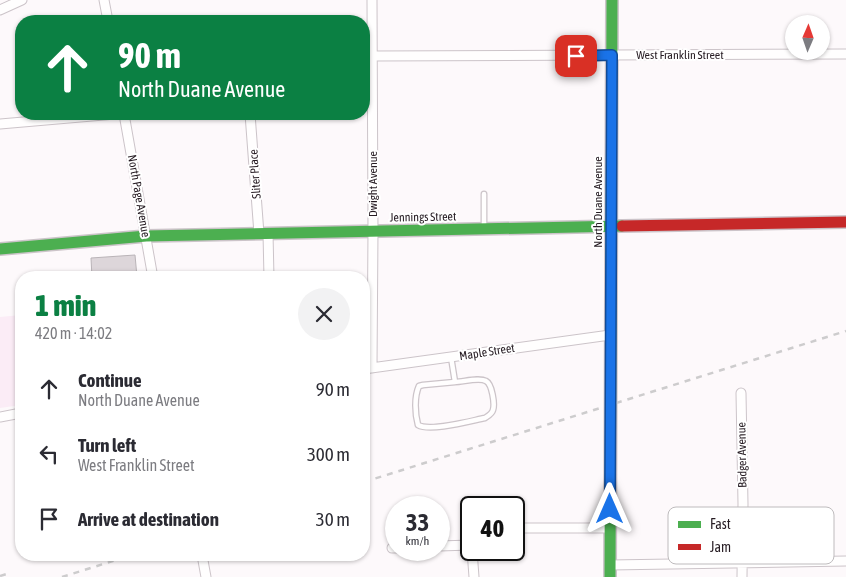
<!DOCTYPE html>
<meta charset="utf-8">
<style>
:root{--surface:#fff;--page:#f2f2f3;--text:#2b2b33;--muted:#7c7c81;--accent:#0b8043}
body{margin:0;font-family:"Asap Condensed",sans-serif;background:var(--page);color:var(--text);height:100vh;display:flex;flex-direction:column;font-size:19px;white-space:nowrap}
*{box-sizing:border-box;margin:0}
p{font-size:16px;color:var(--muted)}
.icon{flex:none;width:28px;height:28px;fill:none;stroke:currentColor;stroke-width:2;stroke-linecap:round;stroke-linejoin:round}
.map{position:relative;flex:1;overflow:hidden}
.drawer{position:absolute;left:15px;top:271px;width:355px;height:290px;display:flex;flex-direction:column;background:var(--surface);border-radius:20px;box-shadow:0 1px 4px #0004}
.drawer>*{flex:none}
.top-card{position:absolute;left:15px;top:15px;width:355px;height:105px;border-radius:20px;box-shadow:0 1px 4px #0004;background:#0b8043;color:#fff;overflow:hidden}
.needle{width:32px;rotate:2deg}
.fabs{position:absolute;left:785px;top:15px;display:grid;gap:10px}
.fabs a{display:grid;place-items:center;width:45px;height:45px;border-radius:50%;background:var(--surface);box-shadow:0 1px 4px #0004;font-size:25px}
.speed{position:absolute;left:385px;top:496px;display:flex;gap:10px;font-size:25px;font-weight:700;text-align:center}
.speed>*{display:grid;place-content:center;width:65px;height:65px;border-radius:50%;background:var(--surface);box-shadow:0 1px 4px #0004;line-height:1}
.speed small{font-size:12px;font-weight:400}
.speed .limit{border:2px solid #111;border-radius:8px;background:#fff;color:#111}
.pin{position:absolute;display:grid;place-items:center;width:42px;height:42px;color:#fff;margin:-21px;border-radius:10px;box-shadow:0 2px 8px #0006}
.me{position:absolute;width:55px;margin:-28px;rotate:0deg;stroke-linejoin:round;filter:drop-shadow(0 0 4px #0008)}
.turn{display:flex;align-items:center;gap:18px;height:105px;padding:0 20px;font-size:22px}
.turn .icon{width:65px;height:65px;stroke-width:2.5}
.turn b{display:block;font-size:35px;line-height:42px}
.round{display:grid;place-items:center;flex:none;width:52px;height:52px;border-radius:26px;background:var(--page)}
.summary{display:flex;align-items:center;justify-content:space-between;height:85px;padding:0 20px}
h1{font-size:30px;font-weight:800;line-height:38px;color:var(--accent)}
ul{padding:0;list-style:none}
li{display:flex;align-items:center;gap:15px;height:65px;padding:0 20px}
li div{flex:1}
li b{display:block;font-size:19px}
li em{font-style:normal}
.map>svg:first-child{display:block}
.green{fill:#fbecf6}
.building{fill:#ddd6da;stroke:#bab4b8}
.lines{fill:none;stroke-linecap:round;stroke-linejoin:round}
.lane-casing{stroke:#ccc4c9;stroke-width:7}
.street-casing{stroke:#ccc4c9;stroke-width:11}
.fast-casing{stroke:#ccc4c9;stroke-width:14}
.jam-casing{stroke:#ccc4c9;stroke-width:14}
.lane{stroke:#fffefe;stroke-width:4.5}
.street{stroke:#fffefe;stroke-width:9}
.fast{stroke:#4caf50;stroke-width:11}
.jam{stroke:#c62828;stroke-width:11}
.rail{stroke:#cdcccd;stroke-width:2.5;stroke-dasharray:6 6;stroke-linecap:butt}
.route-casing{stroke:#114b97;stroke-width:12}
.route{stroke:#1a73e8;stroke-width:9}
.labels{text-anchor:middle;stroke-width:4;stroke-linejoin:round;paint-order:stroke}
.street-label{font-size:12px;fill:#261c23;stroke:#fff}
.key{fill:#fff;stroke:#bebbbd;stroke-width:1}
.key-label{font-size:14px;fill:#261c23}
</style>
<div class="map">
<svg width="846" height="577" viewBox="0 0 846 577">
<rect width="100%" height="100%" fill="#fdf9fb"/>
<path class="green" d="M 21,315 L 21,405 L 0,408 L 0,317 Z"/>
<path class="building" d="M 135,255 L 137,277 L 92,278 L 91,258 Z"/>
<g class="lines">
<g class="lane-casing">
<path id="lane" d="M 484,228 L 484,194
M 451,357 L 455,382 C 463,382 479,377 486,381 C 492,384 495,404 493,410 C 492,414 488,416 485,418 C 470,421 430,432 418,425 C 415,414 414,397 419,386 L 423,385 L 455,382"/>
</g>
<g class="street-casing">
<path id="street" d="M 104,0 L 108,21
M 372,0 L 373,231 L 372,368
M 0,10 L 22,0
M 364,57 L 373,56 L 846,54
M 124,114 L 153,278
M 250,114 L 259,234
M 0,124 L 115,114
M 268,233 L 269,278
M 364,369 L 610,335
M 741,393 L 743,504 L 742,577
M 0,417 L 21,413
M 514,528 L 610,528
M 439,546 L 471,545
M 392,548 L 396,548
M 472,550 L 474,577
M 202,555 L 206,577
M 610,565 L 846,561"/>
</g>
<g class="fast-casing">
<path id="fast" d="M 0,249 L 146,236 L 622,226
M 610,577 L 612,0"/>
</g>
<g class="jam-casing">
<path id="jam" d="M 622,226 L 846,222"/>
</g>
<use href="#lane" class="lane"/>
<use href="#street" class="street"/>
<use href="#fast" class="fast"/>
<use href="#jam" class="jam"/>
<path class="rail" d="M 364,482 L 846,331
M 0,576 L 10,573
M 62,577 L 132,555"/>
</g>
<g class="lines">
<g class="route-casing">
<path id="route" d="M 576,56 L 612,55 L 610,509"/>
</g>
<use href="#route" class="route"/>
</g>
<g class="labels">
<g class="street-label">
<text x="680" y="59">West Franklin Street</text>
<text transform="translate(255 174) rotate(-94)" y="4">Sliter Place</text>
<text transform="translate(373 184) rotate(-90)" y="4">Dwight Avenue</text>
<text transform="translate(139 196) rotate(80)" y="4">North Page Avenue</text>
<text transform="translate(598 202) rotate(-90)" y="4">North Duane Avenue</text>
<text transform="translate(423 217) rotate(-1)" y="4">Jennings Street</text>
<text transform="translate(487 352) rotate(-9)" y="4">Maple Street</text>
<text transform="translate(742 455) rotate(-91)" y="4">Badger Avenue</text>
</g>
</g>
<rect x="668" y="507" width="166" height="57" rx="8" class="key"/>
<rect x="678" y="521" width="23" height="7" fill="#4caf50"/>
<rect x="678" y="544" width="23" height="6" fill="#c62828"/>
<g class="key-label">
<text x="710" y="529">Fast</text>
<text x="710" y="552">Jam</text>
</g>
</svg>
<div class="fabs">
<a><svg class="needle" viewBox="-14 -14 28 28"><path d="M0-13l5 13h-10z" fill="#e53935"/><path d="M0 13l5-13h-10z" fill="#7c7c81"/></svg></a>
</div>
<div class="speed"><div>33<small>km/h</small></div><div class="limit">40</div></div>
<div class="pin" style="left:576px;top:56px;background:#d93025"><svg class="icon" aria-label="arrive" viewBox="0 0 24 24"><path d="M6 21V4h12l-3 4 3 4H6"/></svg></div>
<svg class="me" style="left:610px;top:509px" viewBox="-20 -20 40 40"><path d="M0-17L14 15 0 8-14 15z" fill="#1a73e8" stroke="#fff" stroke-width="4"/></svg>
<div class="top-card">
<div class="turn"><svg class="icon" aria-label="ahead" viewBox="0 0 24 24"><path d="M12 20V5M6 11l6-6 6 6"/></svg><div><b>90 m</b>North Duane Avenue</div></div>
</div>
<section class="drawer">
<div class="summary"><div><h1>1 min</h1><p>420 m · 14:02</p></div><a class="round"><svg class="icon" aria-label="close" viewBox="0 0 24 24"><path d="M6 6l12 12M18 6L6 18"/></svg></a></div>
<ul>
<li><svg class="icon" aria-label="ahead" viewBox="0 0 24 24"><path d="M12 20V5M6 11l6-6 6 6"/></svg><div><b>Continue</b><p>North Duane Avenue</p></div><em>90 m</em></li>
<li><svg class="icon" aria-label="left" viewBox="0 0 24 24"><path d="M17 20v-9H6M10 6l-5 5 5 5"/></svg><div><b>Turn left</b><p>West Franklin Street</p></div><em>300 m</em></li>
<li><svg class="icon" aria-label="arrive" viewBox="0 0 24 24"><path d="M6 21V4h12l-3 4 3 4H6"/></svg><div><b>Arrive at destination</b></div><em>30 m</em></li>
</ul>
</section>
</div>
